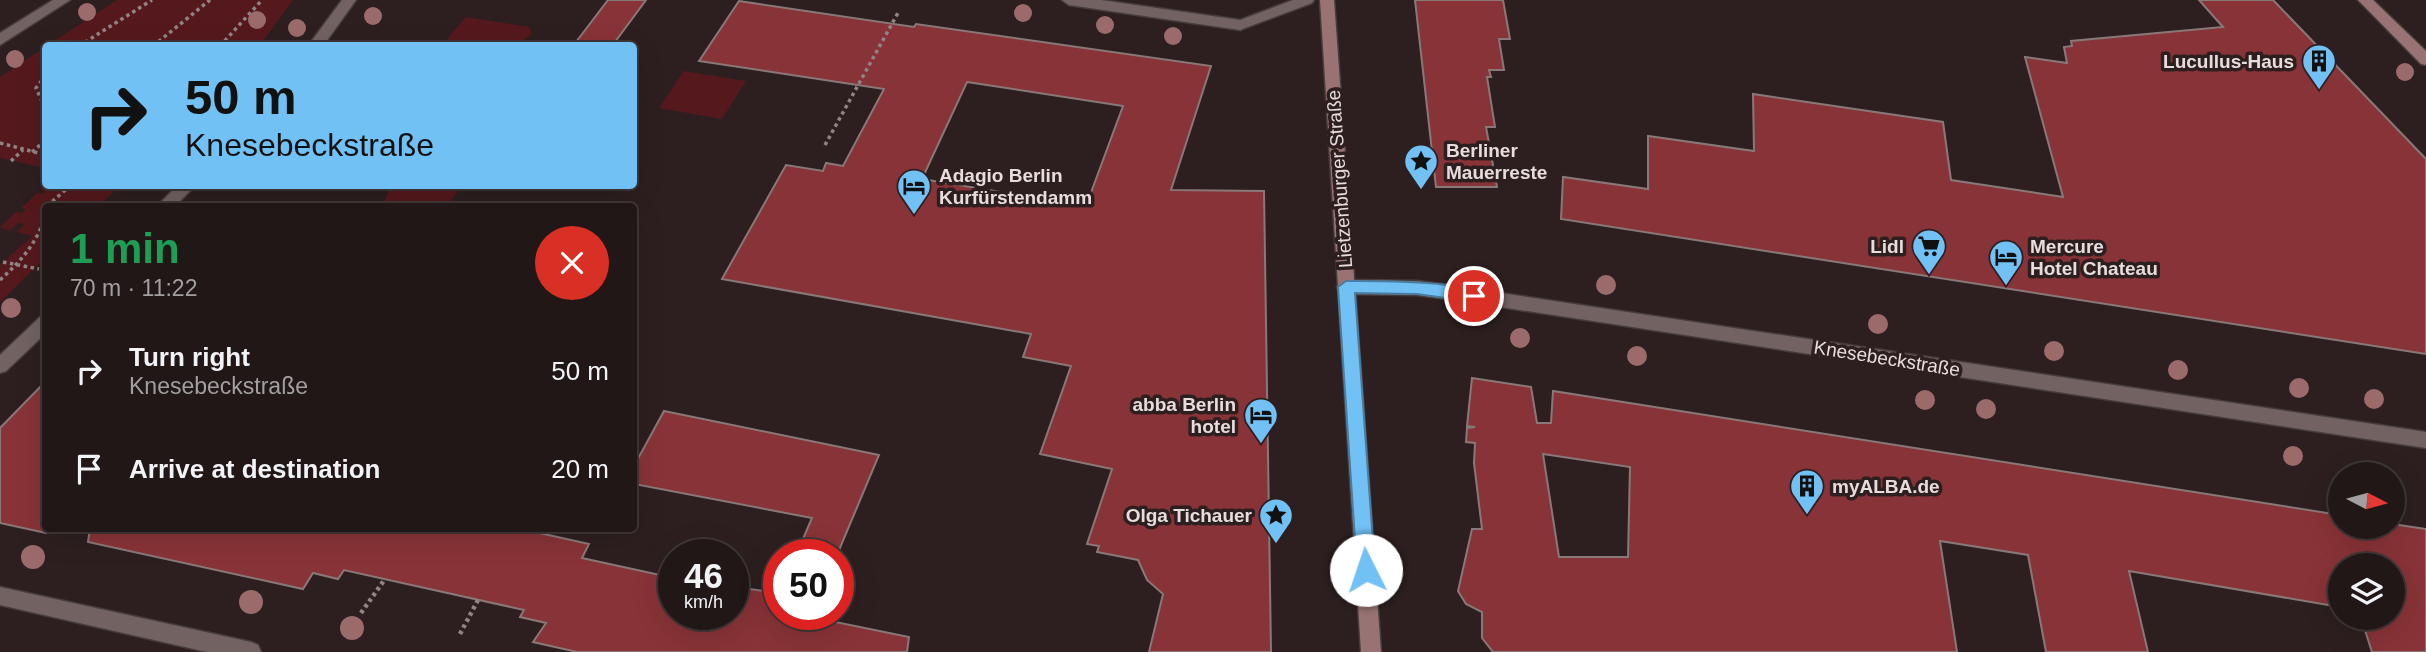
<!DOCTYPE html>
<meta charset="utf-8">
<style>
:root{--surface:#221717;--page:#2a2020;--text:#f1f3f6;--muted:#a29fa1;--line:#3f3636}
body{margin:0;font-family:Arial,sans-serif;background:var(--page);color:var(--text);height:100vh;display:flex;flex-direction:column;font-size:26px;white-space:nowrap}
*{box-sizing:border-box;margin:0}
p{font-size:23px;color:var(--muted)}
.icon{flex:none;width:38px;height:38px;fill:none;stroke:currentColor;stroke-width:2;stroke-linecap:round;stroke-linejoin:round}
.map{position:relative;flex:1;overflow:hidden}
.details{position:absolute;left:42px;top:203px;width:595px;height:329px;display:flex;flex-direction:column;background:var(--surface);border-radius:7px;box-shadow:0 7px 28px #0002,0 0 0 2px var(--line)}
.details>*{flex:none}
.hud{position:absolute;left:42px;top:42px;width:595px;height:147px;border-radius:7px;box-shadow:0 7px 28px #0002,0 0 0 2px var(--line);background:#72c1f5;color:#111;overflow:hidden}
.needle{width:46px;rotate:96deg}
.buttons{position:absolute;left:2328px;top:462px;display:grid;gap:14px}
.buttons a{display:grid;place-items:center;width:77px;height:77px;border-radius:50%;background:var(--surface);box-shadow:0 7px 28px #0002,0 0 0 2px var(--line);font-size:35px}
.speed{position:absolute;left:658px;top:539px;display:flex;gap:14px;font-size:35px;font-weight:700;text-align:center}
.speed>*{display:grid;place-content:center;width:91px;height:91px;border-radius:50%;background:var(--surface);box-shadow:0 7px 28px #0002,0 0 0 2px var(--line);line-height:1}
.speed small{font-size:18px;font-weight:400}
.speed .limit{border:10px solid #d22;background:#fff;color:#111}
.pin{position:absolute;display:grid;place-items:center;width:60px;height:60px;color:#fff;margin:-30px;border:4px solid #fff;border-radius:50%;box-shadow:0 2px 7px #0007}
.me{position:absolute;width:77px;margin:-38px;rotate:356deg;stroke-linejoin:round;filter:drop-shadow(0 0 5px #0008)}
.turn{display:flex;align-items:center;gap:24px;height:147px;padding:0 28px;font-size:32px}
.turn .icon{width:91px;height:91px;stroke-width:2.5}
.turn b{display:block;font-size:49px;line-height:60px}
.round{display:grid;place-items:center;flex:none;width:74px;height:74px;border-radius:37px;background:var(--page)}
.summary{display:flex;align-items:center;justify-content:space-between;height:119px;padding:0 28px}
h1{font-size:42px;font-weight:700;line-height:52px;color:#1e9e55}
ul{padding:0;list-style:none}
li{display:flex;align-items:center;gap:21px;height:98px;padding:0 28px}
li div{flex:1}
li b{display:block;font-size:26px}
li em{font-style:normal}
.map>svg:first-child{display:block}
.green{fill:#55191d}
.building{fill:#883337;stroke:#897878;stroke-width:2;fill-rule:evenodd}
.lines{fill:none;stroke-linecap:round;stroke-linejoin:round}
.service-casing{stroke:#463c3c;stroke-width:3}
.minor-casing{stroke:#463c3c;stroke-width:3}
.secondary-casing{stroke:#463c3c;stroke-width:3}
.path-far1{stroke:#908484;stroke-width:3.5;stroke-dasharray:3.5 3.5;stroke-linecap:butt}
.path{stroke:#908484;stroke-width:4.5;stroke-dasharray:3.5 3.5;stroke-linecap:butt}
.service{fill:#726262;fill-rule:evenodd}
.minor{fill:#726262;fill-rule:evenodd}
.secondary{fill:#997373;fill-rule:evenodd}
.tree{fill:#9a6b6a}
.route{fill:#72c1f5;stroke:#4a7d9f;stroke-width:2}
.labels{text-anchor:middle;stroke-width:7;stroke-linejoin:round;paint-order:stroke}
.poi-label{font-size:19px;font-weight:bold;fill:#e6dddc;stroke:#2d1f1f;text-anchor:end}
.street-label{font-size:19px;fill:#e6dddc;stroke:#2d1f1f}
</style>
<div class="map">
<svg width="2426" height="652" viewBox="0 0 2426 652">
<rect width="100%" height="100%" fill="#2d1f1f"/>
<path class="green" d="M 117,0 L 293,0 L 260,45 L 48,45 Z
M 466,17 L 529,27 L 532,33 C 516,53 467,46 442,45 Z
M 45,47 L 45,168 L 0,158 L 0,77 Z
M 684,71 L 746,81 L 722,119 L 659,108 Z
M 45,185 L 120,186 L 98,206 L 46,206 L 45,258 L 0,302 L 0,265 L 32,236 L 17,232 L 24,224 L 18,223 L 10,231 L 0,227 L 16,212 L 22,213 L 26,209 L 21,208 L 37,193 L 42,194 L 45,191 L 41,190 Z
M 391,186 L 462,186 L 446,206 L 382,206 Z"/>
<path class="building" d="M 608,0 L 646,0 L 612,46 L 573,46 Z
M 1415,0 L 1503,0 L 1510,39 L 1499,39 L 1504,70 L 1489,70 L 1491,77 L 1487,77 L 1495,127 L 1486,127 L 1497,187 L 1436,187 Z
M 2199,0 L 2273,0 L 2426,159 L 2426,354 L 1561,219 L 1563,177 L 1648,189 L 1648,136 L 1754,151 L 1753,94 L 1943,122 L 1951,180 L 2063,197 L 2025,57 L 2067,63 L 2064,47 L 2072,46 L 2071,41 L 2223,27 Z
M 739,1 L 914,27 L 916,24 L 1211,66 L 1171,190 L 1264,191 L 1271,652 L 1149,652 L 1163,594 L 1147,580 L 1138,560 L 1097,552 L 1099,546 L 1087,544 L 1112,469 L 1040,454 L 1071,366 L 1023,357 L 1031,334 L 722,279 L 786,165 L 823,171 L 826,163 L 843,166 L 884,89 L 699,61 ZM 967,82 L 1123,106 L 1086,206 L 922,179 Z
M 1472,378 L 1531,387 L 1537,423 L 1551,423 L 1553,391 L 2340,515 L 2340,527 L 2392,527 L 2392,524 L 2426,529 L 2426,652 L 2372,652 L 2361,618 L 2392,618 L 2392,565 L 2340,565 L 2340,607 L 2129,571 L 2148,652 L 2046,652 L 2028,555 L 1940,541 L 1957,652 L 1493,652 L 1482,638 L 1482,612 L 1466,604 L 1458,591 L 1472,529 L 1482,529 L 1474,463 L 1475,443 L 1466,442 L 1467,428 L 1475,427 L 1467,426 ZM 1543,454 L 1630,467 L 1628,557 L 1559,557 Z
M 46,381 L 46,533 L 0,523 L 0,428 Z
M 664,411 L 879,455 L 837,555 L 796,555 L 812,518 L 634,484 L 634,466 Z
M 90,528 L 517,528 L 589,544 L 582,558 L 674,578 L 674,614 L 733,614 L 733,591 L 744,593 L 750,589 L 779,593 L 779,614 L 812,614 L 811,617 L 909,637 L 907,652 L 577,652 L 533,642 L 546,623 L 520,617 L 524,610 L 344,570 L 338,579 L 313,573 L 303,589 L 88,542 Z"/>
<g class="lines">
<g class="service-casing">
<path id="service" d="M 1293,0 L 1314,0 L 1312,3 L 1245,28 L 1240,30 L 1233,25 L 1235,22 Z"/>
</g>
<g class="minor-casing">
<path id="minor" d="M 53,0 L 70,0 L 0,45 L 0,33 Z
M 342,0 L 356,0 L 323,46 L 308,46 Z
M 1062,0 L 1101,0 L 1240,20 L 1247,25 L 1240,30 L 1069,5 Z
M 177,186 L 195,186 L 175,206 L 157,206 Z
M 1346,280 L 1417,281 L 1448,285 L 2426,432 L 2426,448 L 1448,299 L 1417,295 L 1346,294 L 1340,292 L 1337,287 L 1340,282 Z
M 46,315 L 46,333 L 6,371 L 0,373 L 0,355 L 40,317 Z
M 0,587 L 251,642 L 258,645 L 261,652 L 207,652 L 0,605 Z"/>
</g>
<g class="secondary-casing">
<path id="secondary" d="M 1320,0 L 1334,0 L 1381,652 L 1361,652 Z
M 2358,0 L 2373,0 L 2426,51 L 2426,65 L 2421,64 Z"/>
</g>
<path class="path-far1" d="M 79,46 L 152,0
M 153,46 L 210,0
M 220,46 L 262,0
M 46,75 L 36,88 L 46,110
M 0,143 L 46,155
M 825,145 L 899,11
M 32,152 L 46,140
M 11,161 L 23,150
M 47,206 L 70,186
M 3,262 L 39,269
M 0,280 C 22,260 39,241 46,212"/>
<path class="path" d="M 361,613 L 385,579
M 460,634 L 478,600"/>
<use href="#service" class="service"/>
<use href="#minor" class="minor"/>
<use href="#secondary" class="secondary"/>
</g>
<g class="tree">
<circle cx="87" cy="12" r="9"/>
<circle cx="1023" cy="13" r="9"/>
<circle cx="373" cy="16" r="9"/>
<circle cx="257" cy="20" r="9"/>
<circle cx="1105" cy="25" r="9"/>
<circle cx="297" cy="28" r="9"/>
<circle cx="1173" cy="36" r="9"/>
<circle cx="15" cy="59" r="9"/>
<circle cx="2405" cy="72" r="9"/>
<circle cx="1606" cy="285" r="10"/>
<circle cx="11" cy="308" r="10"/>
<circle cx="1878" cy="324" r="10"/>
<circle cx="1520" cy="338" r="10"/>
<circle cx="2054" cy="351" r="10"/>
<circle cx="1637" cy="356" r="10"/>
<circle cx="2178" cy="370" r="10"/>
<circle cx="2299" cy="388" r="10"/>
<circle cx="2374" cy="399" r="10"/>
<circle cx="1925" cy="400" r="10"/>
<circle cx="1986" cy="409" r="10"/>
<circle cx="2293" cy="456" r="10"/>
<circle cx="33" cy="557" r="12"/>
<circle cx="251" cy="602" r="12"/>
<circle cx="352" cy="628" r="12"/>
</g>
<path class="route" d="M 1346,281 C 1369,281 1472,280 1482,296 L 1474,302 L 1417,294 L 1355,293 L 1375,570 L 1372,576 L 1366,579 L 1359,576 L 1357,570 L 1338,287 Z"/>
<defs>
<g id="building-pin" transform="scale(1.75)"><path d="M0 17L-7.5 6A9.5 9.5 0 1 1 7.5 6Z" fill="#72c1f5" stroke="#2d1f1f"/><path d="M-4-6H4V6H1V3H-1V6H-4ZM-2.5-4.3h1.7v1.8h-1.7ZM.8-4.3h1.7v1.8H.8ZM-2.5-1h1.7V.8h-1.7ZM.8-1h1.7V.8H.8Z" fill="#111"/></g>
<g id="sight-pin" transform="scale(1.75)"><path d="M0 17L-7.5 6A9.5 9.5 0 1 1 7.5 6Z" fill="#72c1f5" stroke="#2d1f1f"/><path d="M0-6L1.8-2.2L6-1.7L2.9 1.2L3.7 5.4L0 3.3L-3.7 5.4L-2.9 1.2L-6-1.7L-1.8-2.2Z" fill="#111"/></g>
<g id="hotel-pin" transform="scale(1.75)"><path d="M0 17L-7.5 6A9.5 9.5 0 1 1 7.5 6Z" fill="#72c1f5" stroke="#2d1f1f"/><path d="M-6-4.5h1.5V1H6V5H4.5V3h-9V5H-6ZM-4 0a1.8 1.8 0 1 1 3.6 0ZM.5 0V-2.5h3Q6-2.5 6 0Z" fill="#111"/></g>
<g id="supermarket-pin" transform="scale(1.75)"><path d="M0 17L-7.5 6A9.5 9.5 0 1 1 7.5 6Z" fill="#72c1f5" stroke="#2d1f1f"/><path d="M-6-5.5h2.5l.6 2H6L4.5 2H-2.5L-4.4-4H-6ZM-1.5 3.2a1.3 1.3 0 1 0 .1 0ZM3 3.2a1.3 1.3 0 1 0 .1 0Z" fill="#111"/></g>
</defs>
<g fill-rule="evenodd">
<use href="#building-pin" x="2319" y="61"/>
<use href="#sight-pin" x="1421" y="161"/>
<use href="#hotel-pin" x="914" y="186"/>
<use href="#supermarket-pin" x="1929" y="246"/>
<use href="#hotel-pin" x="2006" y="257"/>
<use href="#hotel-pin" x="1261" y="415"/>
<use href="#building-pin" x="1807" y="486"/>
<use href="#sight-pin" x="1276" y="515"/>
</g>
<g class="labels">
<g class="poi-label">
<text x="2294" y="68">Lucullus-Haus</text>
<text x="1446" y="157" text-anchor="start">Berliner<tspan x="1446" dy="22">Mauerreste</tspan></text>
<text x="939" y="182" text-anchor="start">Adagio Berlin<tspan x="939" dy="22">Kurfürstendamm</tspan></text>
<text x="1904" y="253">Lidl</text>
<text x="2030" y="253" text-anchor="start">Mercure<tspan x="2030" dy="22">Hotel Chateau</tspan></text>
<text x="1236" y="411">abba Berlin<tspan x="1236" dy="22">hotel</tspan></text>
<text x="1832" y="493" text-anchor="start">myALBA.de</text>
<text x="1252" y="522">Olga Tichauer</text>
</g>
<g class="street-label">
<text transform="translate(1339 179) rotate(-94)" y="7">Lietzenburger Straße</text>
<text transform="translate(1887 358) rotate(9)" y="7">Knesebeckstraße</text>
</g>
</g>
</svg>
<div class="buttons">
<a><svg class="needle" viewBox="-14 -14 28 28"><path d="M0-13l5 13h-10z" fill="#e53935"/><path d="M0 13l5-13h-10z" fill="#a29fa1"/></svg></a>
<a><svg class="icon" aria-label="layers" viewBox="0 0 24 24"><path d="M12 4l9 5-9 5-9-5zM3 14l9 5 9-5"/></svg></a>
</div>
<div class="speed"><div>46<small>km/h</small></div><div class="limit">50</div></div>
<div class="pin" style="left:1474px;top:296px;background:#d93025"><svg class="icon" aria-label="arrive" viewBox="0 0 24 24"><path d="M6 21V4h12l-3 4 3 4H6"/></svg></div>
<svg class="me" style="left:1366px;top:570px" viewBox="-20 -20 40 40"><circle r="19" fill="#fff"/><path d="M0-13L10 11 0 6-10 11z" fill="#72c1f5"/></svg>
<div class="hud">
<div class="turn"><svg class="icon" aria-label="right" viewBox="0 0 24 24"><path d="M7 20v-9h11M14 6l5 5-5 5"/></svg><div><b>50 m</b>Knesebeckstraße</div></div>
</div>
<section class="details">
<div class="summary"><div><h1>1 min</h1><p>70 m · 11:22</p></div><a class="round" style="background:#d93025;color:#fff"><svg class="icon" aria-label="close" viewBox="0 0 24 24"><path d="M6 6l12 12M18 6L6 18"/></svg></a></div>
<ul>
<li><svg class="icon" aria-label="right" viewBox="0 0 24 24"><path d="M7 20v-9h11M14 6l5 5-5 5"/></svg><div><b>Turn right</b><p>Knesebeckstraße</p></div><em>50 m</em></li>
<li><svg class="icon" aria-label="arrive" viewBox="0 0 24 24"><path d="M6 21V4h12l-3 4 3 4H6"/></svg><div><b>Arrive at destination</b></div><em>20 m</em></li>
</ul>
</section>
</div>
